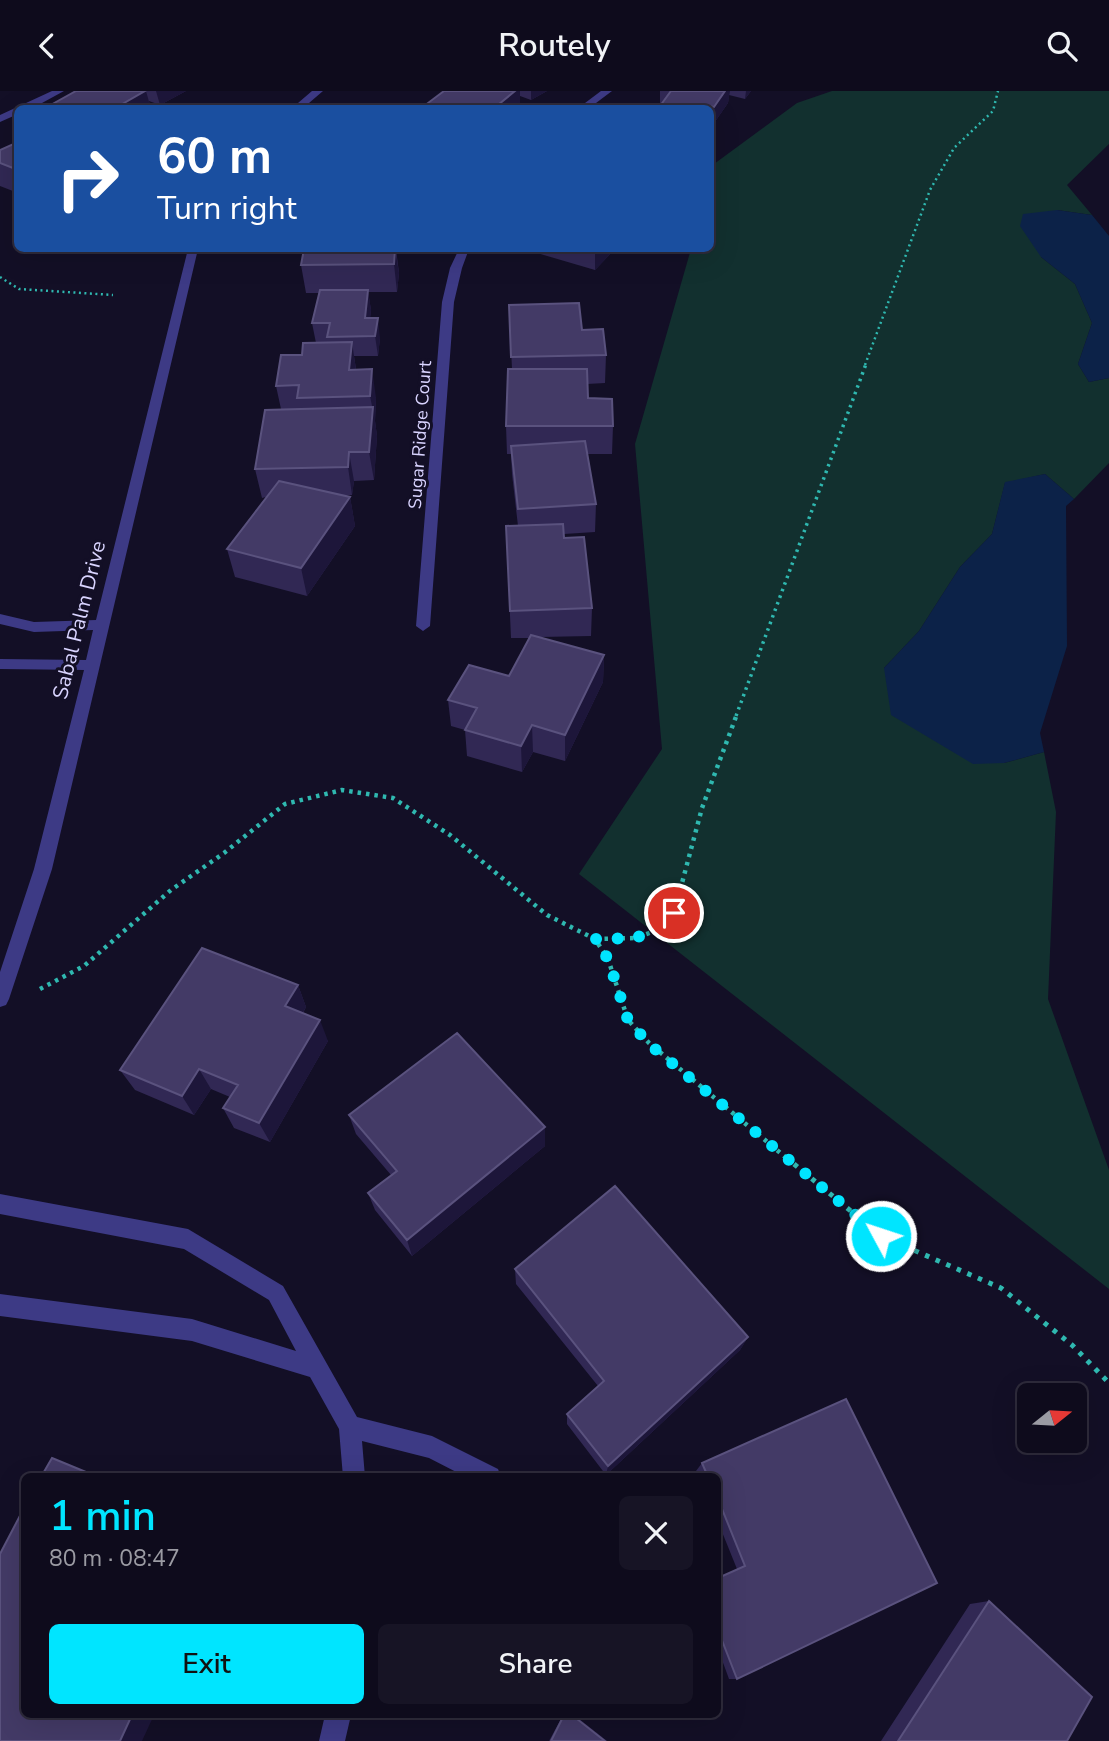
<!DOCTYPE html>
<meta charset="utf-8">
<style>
:root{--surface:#0e0b1c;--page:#171425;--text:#f1f3f6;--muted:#9b9ba3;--line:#2e2b3b;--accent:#00e5ff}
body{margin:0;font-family:"Nunito Sans",sans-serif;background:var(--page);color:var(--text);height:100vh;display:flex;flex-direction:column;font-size:26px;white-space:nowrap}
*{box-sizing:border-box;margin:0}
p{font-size:23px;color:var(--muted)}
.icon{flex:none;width:38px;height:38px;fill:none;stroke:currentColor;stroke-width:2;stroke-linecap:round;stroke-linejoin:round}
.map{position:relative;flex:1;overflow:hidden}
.panel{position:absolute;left:21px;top:1382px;width:700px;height:245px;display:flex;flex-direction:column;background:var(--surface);border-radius:10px;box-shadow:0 7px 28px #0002,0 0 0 2px var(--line)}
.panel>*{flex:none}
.guide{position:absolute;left:14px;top:14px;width:700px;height:147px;border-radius:10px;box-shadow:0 7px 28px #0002,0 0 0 2px var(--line);background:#1a4fa0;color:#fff;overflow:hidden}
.needle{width:46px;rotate:72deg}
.fabs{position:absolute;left:1017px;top:1292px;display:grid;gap:14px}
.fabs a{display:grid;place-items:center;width:70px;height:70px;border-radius:10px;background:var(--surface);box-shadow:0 7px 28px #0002,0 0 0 2px var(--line);font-size:35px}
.pin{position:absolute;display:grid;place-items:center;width:60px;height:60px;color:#fff;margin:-30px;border:4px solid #fff;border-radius:50%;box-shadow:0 2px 7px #0007}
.me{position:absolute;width:77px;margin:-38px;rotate:310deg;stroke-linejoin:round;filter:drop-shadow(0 0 5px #0008)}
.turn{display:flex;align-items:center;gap:24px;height:147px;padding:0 28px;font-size:32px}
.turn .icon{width:91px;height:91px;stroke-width:2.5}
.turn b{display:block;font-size:49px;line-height:60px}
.round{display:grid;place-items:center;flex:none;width:74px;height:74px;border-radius:10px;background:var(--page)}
.summary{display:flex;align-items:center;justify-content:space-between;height:119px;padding:0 28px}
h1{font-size:42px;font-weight:600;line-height:52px;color:var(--accent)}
.cta{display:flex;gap:14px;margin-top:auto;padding:14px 28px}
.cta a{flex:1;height:80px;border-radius:10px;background:var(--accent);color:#111;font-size:28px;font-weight:600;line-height:80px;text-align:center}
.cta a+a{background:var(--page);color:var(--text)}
header{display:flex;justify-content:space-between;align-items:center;height:91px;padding:0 28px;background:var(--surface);font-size:32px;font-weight:600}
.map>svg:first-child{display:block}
.green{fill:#12302f}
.water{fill:#0c2248}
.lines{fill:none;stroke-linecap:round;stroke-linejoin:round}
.path-far3{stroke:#2fb8b0;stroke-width:2.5;stroke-dasharray:2 3.5;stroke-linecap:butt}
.path-far2{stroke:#2fb8b0;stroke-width:3.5;stroke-dasharray:2.5 4.5;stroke-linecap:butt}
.path-far1{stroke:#2fb8b0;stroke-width:4.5;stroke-dasharray:3.5 5;stroke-linecap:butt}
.path{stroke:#2fb8b0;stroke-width:5;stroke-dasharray:4.5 7;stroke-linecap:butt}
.minor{fill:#3d3a85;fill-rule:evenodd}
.wall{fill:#312854}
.shaded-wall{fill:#1d163a}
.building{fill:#433a66;stroke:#5a527e;stroke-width:2}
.route{stroke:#00e5ff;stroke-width:12;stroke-dasharray:0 21.6}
.labels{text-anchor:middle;stroke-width:6;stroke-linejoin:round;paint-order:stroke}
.far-street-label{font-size:18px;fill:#d9d4ff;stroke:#130f26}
.street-label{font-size:21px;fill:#d9d4ff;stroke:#130f26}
</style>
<header><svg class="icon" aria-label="back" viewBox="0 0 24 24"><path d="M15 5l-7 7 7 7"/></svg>Routely<svg class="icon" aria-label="search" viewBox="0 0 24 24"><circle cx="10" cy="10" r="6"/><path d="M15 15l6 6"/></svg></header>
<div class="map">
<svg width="1109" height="1650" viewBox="0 0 1109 1650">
<rect width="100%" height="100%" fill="#130f26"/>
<path class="green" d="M 832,0 L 1109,0 L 1109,53 L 1067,94 L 1092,124 L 1057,119 L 1041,166 L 1075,193 L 1092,232 L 1078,273 L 1089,291 L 1109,287 L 1109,372 L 1074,408 L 1045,383 L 1005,392 L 992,443 L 960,476 L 919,540 L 884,577 L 1004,672 L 1044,661 L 1056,721 L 1048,908 L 1109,1079 L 1109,1198 L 579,783 L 662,658 L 635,353 L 691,158 L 710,158 L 710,85 L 714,73 L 797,12 Z"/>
<path class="water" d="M 1057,119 L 1092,124 L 1109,145 L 1109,287 L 1089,291 L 1078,273 L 1092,232 L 1075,193 L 1041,166 L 1020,135 L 1023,123 Z
M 1045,383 L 1074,408 L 1066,415 L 1067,555 L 1040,642 L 1044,661 L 1004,672 L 973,673 L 891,624 L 884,577 L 919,540 L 960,476 L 992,443 L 1005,391 Z"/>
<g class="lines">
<path class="path-far3" d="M 0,186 L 19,198 L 113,204
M 865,274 L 930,99 L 954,57 L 993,20 L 998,0"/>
<path class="path-far2" d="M 736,625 L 866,273"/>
<path class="path-far1" d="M 596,848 L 635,847 L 658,839 L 674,822 L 702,717 L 737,623
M 40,898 L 84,875 L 171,799 L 224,762 L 285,713 L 342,699 L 393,707 L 450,744 L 547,824 L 595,848 L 608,868 L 628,929 L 649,952 L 796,1075"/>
<path class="path" d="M 794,1073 L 881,1145 L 1001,1197 L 1072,1254 L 1109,1292"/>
<path class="minor" d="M 52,0 L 64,0 L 31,18 L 18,18 L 18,23 L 0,31 L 0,24 Z
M 312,0 L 323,0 L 302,18 L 291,18 Z
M 601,0 L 612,0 L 588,18 L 577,18 Z
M 188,158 L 198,158 L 52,778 L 9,908 L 6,914 L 0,916 L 0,881 L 34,778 L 84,579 L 0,578 L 0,568 L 86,569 L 93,539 L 34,541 L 0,533 L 0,523 L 34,531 L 96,529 Z
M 459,158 L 469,158 L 462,177 L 454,211 L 430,535 L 423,540 L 416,535 L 442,211 L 450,177 Z
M 0,1103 L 188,1138 L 283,1195 L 357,1326 L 432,1345 L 498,1378 L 501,1386 L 466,1386 L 429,1367 L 362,1350 L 365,1386 L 343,1386 L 339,1338 L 310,1286 L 192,1250 L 0,1225 L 0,1203 L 192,1228 L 296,1260 L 269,1209 L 184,1158 L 0,1123 Z
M 325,1624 L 351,1624 L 345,1650 L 319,1650 Z"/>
</g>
<path class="wall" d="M 76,0 L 186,0 L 160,14 L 149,10 L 151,18 L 50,18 L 49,15 Z
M 444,0 L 547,0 L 531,9 L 520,5 L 520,15 L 517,18 L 429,18 L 428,12 Z
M 660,0 L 751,0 L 745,8 L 729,4 L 728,12 L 712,35 L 710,35 L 710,18 L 660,18 Z
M 18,51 L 18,102 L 0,95 L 0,59 Z
M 304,158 L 396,158 L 399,182 L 397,201 L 368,201 L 371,219 L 370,227 L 380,247 L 378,265 L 354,265 L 356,278 L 376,307 L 375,330 L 377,345 L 374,389 L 354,390 L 352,404 L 341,405 L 350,406 L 355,435 L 307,505 L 235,486 L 227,458 L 266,406 L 262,407 L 255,378 L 281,318 L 276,295 L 302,264 L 316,252 L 312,232 L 319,202 L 306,202 L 301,174 Z
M 537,158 L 615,158 L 595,179 L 537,162 Z
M 509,214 L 582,239 L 606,264 L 605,292 L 587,293 L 588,307 L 613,335 L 612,363 L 587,363 L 596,413 L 595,441 L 564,443 L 564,447 L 592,517 L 591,545 L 540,546 L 604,564 L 603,591 L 565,670 L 533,661 L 522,681 L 467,665 L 465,639 L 451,635 L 448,609 L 509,585 L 529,547 L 511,547 L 506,435 L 518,435 L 512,383 L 511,363 L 507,363 L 506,335 L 512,278 Z
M 298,894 L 306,916 L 303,922 L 328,950 L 270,1051 L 234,1037 L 223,1017 L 230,1006 L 211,998 L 194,1024 L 135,999 L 120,979 Z
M 349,1024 L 545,1036 L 545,1055 L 412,1165 L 375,1119 L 368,1102 L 391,1084 L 356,1043 Z
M 515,1178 L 748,1246 L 740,1259 L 606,1384 L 567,1333 L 567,1323 L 598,1295 L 516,1193 Z
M 846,1308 L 737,1588 L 729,1588 L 718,1558 L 718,1487 L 737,1478 L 718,1431 L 718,1386 L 699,1386 L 696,1380 L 702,1372 Z
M 989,1510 L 1067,1650 L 881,1650 L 970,1513 Z
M 563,1624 L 574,1624 L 607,1650 L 549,1650 Z"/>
<path class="shaded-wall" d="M 145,0 L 146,0 L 151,18 L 120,18 L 119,15 Z
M 156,0 L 186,0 L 160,14 Z
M 515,0 L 520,0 L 520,15 L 517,18 L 493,18 Z
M 531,0 L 547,0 L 531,9 Z
M 725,0 L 730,0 L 728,12 L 712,35 L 714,16 Z
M 746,0 L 751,0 L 745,8 Z
M 395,158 L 399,182 L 397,201 L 394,173 Z
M 595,158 L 615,158 L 595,179 Z
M 368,199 L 371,219 L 368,247 L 365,227 Z
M 378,227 L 380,247 L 378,265 L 375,245 Z
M 352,251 L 356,279 L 354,307 L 349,279 Z
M 372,278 L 376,307 L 375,330 L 377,345 L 374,389 L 369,361 L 373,320 L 370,305 Z
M 349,361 L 354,390 L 352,404 L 348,376 Z
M 350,406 L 355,435 L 307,505 L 301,477 Z
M 604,564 L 603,591 L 565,670 L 565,644 Z
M 532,634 L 533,661 L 522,681 L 521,655 Z
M 298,894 L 306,916 L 294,937 L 285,915 Z
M 320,929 L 328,950 L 270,1051 L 259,1032 Z
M 199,978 L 211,998 L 194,1024 L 182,1005 Z
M 545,1036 L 545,1055 L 412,1165 L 407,1149 Z
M 748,1246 L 740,1259 L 606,1384 L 608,1375 Z
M 132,1624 L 154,1624 L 142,1650 L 120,1650 Z
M 572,1624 L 574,1624 L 607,1650 L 605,1650 Z"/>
<path class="building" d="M 76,0 L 145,0 L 119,15 L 128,18 L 58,18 L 49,15 Z
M 444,0 L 515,0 L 493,18 L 448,18 L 428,12 Z
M 671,0 L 725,0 L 714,16 L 699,13 L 695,18 L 675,18 L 660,15 Z
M 18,51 L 18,79 L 0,72 L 0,59 Z
M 304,158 L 395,158 L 394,173 L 301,174 Z
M 320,199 L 368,199 L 365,227 L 378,227 L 375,245 L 327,246 L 330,232 L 312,232 Z
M 579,212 L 582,239 L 603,238 L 606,264 L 511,266 L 509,214 Z
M 352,251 L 349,279 L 372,278 L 370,305 L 297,307 L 299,294 L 276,295 L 281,264 L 302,264 L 303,252 Z
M 508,278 L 587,278 L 588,307 L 612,308 L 613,335 L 506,335 Z
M 373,316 L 369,361 L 349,361 L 348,376 L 255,378 L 265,319 Z
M 585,350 L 596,413 L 518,418 L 511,355 Z
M 279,390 L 350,406 L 301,477 L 227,458 Z
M 563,433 L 564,447 L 584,446 L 592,517 L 510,520 L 506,435 Z
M 531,544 L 604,564 L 565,644 L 532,634 L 521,655 L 465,639 L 477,617 L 448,609 L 469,574 L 509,585 Z
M 202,857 L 298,894 L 285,915 L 320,929 L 259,1032 L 223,1017 L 238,994 L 199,978 L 182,1005 L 120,979 Z
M 457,942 L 545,1036 L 407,1149 L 368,1102 L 397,1080 L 349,1024 Z
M 615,1095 L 748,1246 L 608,1375 L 567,1323 L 604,1290 L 515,1178 Z
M 846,1308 L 937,1492 L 737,1588 L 718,1539 L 718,1487 L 745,1475 L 718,1408 L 718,1386 L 708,1386 L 702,1372 Z
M 52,1367 L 98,1386 L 41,1386 Z
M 24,1417 L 24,1624 L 132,1624 L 120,1650 L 0,1650 L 0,1463 Z
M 989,1510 L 1092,1606 L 1067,1650 L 898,1650 Z
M 564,1624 L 572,1624 L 605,1650 L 551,1650 Z"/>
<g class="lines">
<path class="route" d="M 674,822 L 657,839 L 635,847 L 595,848 L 608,868 L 628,929 L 649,953 L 881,1145"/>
</g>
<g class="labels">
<g class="far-street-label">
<text transform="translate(420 344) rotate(-86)" y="6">Sugar Ridge Court</text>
</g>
<g class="street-label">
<text transform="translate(79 529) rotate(-76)" y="7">Sabal Palm Drive</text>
</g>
</g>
</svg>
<div class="fabs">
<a><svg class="needle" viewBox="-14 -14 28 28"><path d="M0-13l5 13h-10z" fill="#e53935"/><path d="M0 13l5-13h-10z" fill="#9b9ba3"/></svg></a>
</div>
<div class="pin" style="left:674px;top:822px;background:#d93025"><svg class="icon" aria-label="arrive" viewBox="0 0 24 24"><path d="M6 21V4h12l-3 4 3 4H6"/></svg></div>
<svg class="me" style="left:881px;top:1145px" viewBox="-20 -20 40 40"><circle r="17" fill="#00e5ff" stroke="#fff" stroke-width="3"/><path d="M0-11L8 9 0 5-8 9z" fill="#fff"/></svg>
<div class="guide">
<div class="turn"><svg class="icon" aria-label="right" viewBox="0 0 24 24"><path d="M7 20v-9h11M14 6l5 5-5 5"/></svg><div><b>60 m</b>Turn right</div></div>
</div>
<section class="panel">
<div class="summary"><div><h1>1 min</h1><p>80 m · 08:47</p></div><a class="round"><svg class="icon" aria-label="close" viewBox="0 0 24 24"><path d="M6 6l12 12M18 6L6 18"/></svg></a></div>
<div class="cta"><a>Exit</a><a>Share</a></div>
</section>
</div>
